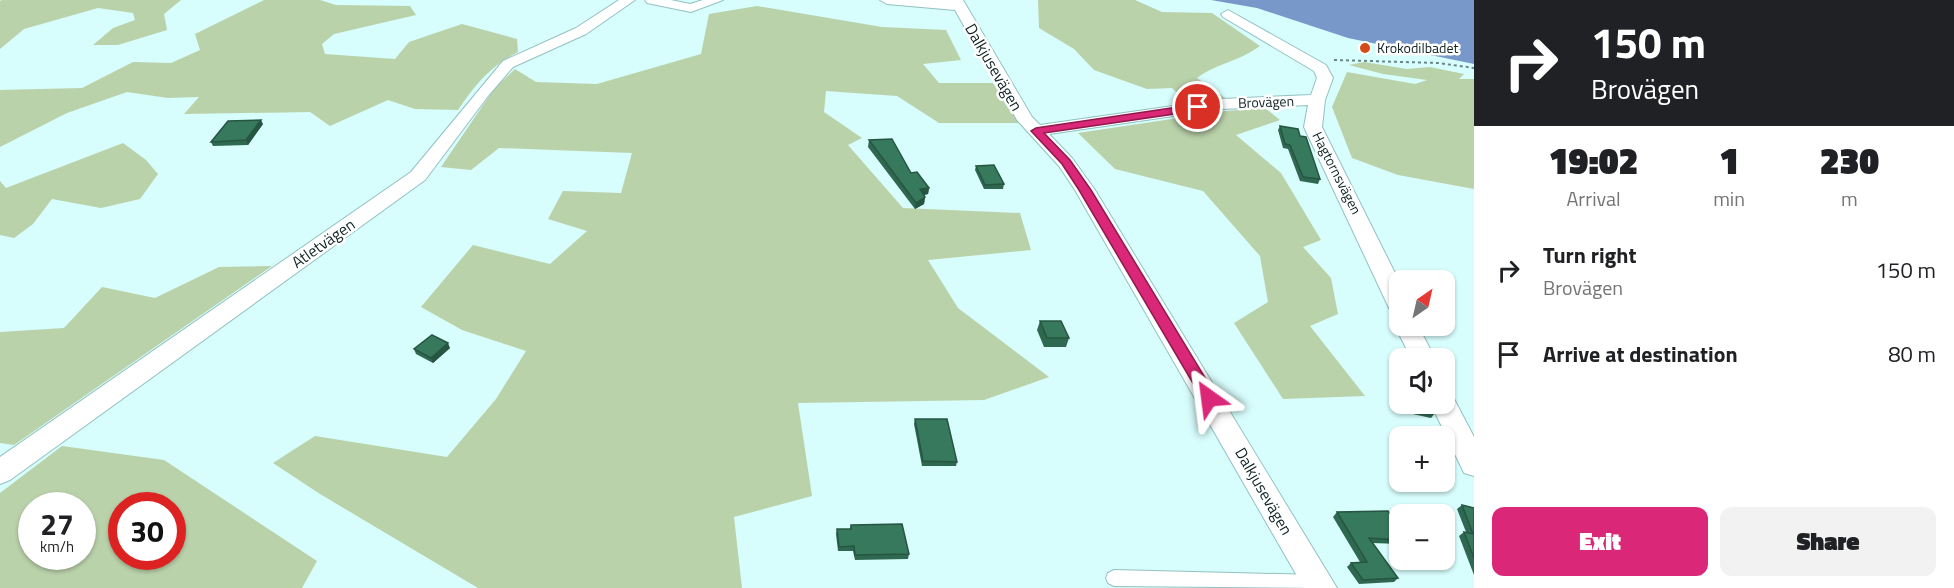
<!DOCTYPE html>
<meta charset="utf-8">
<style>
:root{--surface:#fff;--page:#f2f2f2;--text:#202124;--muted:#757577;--accent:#db2777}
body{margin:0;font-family:"Titillium Web",sans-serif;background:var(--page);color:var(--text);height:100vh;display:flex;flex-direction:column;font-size:22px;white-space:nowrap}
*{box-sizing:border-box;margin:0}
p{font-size:20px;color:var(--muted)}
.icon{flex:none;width:33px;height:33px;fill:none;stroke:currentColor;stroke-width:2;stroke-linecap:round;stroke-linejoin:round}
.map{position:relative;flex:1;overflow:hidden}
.details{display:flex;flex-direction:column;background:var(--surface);width:480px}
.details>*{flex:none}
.top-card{background:#202124;color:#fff;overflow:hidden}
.needle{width:39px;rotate:34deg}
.tools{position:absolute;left:1389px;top:270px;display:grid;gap:12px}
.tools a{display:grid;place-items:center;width:66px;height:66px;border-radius:12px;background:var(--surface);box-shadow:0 2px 4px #0004;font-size:30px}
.speed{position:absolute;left:18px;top:492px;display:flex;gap:12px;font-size:30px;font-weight:700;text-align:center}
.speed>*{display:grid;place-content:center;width:78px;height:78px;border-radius:50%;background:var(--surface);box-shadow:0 2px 4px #0004;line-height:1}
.speed small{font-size:15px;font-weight:400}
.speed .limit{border:9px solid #d22;background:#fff;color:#111}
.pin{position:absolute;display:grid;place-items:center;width:51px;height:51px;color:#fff;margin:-26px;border:3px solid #fff;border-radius:50%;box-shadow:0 2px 6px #0007}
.me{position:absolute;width:66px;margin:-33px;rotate:329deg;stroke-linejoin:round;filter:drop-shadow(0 0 4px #0008)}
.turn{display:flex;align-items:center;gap:21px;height:126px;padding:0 18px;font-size:27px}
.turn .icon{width:78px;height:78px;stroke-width:2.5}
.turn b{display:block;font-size:42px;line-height:51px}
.eta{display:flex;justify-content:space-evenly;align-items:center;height:102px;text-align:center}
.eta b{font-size:36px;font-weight:800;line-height:42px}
.cta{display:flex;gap:12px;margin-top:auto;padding:12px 18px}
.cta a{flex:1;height:69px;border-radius:12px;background:var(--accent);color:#fff;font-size:24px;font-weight:800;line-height:69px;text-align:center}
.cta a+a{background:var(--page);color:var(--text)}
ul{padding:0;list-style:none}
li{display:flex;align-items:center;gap:18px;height:84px;padding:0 18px}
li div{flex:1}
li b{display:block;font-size:22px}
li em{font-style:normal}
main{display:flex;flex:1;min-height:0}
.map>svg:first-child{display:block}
.green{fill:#bad2aa;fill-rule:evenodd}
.water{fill:#7798c9}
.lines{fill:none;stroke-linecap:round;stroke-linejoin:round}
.lane-casing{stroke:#92c1c1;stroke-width:2}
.street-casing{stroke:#92c1c1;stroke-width:2}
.path{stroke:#6a8585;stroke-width:2;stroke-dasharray:3 3;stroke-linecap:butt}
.lane{fill:#fff;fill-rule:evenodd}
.street{fill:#fff;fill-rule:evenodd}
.wall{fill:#2f6850}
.shaded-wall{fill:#265541}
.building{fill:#37795d;stroke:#265541;stroke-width:1.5}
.route{fill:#db2777;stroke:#8e194d;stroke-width:1.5}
.poi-dot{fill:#d44d19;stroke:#fff;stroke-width:2}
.labels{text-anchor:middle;stroke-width:5;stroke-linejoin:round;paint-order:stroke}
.far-poi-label{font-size:14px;fill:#102323;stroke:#fff;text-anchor:start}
.far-street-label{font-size:14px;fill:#102323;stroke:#fff}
.street-label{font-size:16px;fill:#102323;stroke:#fff}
</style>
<main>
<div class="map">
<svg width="1474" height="588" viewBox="0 0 1474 588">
<rect width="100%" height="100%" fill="#d7fdfc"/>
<path class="green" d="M 181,0 L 164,14 L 167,30 L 118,45 L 93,45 L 113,28 L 135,20 L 133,13 L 98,8 L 24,29 L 0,49 L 0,1 L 2,0 Z
M 264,0 L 320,0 L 336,5 L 410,6 L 416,15 L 334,34 L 322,44 L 325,54 L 395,59 L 409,42 L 462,24 L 517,39 L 518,52 C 489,67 476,84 458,110 L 415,109 L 388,100 L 330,126 L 310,112 L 184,114 L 199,97 L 168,98 L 127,92 L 67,113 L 0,147 L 0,90 L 82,88 L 133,62 L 171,63 L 200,50 L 195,34 Z
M 1038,0 L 1135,0 L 1162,12 L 1212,13 L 1260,46 C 1238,62 1217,63 1197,78 L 1228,100 L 1188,104 L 1172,88 L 1147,89 L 1094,70 L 1074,49 L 1039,28 Z
M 757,6 L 882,27 L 946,30 L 961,60 L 923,64 L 939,83 L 993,83 L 1019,123 L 939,123 L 897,96 L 826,91 L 824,112 L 862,138 L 848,145 L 903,208 L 1020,213 L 1031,250 L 928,260 L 958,308 L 1049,377 L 984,400 L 798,403 L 812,496 L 734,517 L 742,588 L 478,588 L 320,494 L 273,463 L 315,436 L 447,457 L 496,399 L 526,351 L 462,330 L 421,307 L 473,245 L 550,264 L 587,231 L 548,219 L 563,191 L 621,193 L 632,153 L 499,148 L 471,170 L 441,167 L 494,89 L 515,69 L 536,82 L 597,84 L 701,54 L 709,14 Z
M 1364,62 L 1407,69 L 1430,67 L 1464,74 L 1459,79 L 1474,79 L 1474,189 L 1398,175 L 1352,158 L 1332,107 L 1347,72 L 1415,84 L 1427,80 L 1383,74 L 1349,65 Z
M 1265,108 L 1280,120 L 1236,135 L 1281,173 L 1321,240 L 1303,247 L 1331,278 L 1338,314 L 1310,326 L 1365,396 L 1283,399 L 1234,323 L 1268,302 L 1260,256 L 1203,191 L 1115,169 L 1078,133 L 1225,111 Z
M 123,143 L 146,160 L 158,174 L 140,199 L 101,208 L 52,199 L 33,224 L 14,238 L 0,235 L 0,181 L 6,188 Z
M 272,266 L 14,445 L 0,443 L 0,332 L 64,328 L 102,287 L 155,298 L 219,267 Z
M 62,446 L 164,460 L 317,561 L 302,588 L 0,588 L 0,493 ZM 32,506 L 82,506 L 82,556 L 32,556 ZM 122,506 L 172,506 L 172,556 L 122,556 Z"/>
<path class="water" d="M 1211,0 L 1474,0 L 1474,64 L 1348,38 L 1257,8 Z"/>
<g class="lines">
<g class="lane-casing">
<path id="lane" d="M 1114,570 L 1316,575 L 1322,577 L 1324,583 L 1322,588 L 1114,586 L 1108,583 L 1106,578 L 1108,573 Z"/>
</g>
<g class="street-casing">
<path id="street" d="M 619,0 L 635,0 L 586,34 L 513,67 L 488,96 L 425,180 L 10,480 L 0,484 L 0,457 L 411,172 L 503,61 L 576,28 Z
M 645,0 L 671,0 L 690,4 L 703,0 L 723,0 L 691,12 L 647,3 Z
M 880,0 L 963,0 L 1032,117 L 1040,125 L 1222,99 L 1311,95 L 1317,78 L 1314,71 L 1223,17 L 1221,14 L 1228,10 L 1326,65 L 1333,78 L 1325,100 L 1322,127 L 1400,283 L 1400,316 L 1392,313 L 1389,308 L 1304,127 L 1308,105 L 1222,109 L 1049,134 L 1072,158 L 1095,190 L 1337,588 L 1304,588 L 1075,190 L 1059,166 L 1017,120 L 955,10 L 887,4 Z
M 1399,320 L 1400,326 L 1418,326 L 1435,358 L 1411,358 L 1395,326 Z
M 1444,394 L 1453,397 L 1474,437 L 1474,476 L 1464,473 L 1431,404 L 1444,404 Z"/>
</g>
<path class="path" d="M 1334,60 L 1438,63 L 1474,68"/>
<use href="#lane" class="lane"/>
<use href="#street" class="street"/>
</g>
<path class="wall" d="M 263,124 L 248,145 L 213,146 L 211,142 Z
M 1280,126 L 1300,136 L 1320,179 L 1318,184 L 1300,181 L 1288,149 L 1283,148 L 1278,130 Z
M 869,140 L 929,188 L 928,194 L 924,195 L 925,197 L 924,204 L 915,209 L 868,147 Z
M 976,166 L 1004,184 L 1003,189 L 984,189 L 975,170 Z
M 1040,321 L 1069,338 L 1066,347 L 1044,347 L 1037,330 Z
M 450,348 L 433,363 L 416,354 L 414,349 Z
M 1394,381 L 1400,382 L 1400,404 L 1432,404 L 1435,413 L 1431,418 L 1399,411 L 1391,386 Z
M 915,419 L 957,462 L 956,466 L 922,466 L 914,424 Z
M 1462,505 L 1474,508 L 1474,575 L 1459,536 L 1464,532 L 1466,532 L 1457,509 Z
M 1337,512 L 1400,528 L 1400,544 L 1372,543 L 1398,578 L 1394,582 L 1359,584 L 1347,567 L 1351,563 L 1360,562 L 1333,517 Z
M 851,525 L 909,554 L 908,559 L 855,560 L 853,551 L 838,551 L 836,534 L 837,529 L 850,529 Z"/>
<path class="shaded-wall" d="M 261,120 L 263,124 L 248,145 L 246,140 Z
M 929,188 L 928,194 L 919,196 L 920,189 Z
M 925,197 L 924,204 L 915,209 L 916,203 Z
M 448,343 L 450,348 L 433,363 L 431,358 Z"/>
<path class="building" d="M 261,120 L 246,140 L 211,142 L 228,121 Z
M 1280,126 L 1298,129 L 1300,136 L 1306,137 L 1320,179 L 1303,177 L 1290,145 L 1285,144 Z
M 892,139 L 911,173 L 917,172 L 929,188 L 920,189 L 925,197 L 916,203 L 869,140 Z
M 994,165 L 1004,184 L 985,185 L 976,166 Z
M 1040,321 L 1061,321 L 1069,338 L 1047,338 Z
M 432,335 L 448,343 L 431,358 L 414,349 Z
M 1394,381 L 1400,382 L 1400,396 Z
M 1402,404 L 1432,404 L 1435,413 L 1403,406 Z
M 915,419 L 947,419 L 957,462 L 923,461 Z
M 1462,505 L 1474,508 L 1474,558 L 1464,532 L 1473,534 Z
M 1388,511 L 1400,528 L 1400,540 L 1369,538 L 1398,578 L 1363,580 L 1351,563 L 1367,562 L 1337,512 Z
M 902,524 L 909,554 L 855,555 L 854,546 L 839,547 L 837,529 L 851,529 L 851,525 Z"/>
<path class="route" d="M 1198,104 L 1203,107 L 1202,110 L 1044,133 L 1070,160 L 1091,190 L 1215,394 L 1217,398 L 1209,404 L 1204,402 L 1079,190 L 1062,164 L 1031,131 L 1036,128 Z"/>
<circle class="poi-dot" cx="1365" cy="48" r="6"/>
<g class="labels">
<g class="far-poi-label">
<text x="1377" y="53">Krokodilbadet</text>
</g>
<g class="far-street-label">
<text transform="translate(1266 102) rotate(-2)" y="5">Brovägen</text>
<text transform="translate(1337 173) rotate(63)" y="5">Hagtornsvägen</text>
</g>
<g class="street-label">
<text transform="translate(994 67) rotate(60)" y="6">Dalkjusevägen</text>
<text transform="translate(323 243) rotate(-35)" y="6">Atletvägen</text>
<text transform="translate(1264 491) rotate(60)" y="6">Dalkjusevägen</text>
</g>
</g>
</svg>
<div class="tools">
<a><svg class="needle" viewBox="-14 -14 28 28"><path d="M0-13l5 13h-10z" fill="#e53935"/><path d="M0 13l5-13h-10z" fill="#757577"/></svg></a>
<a><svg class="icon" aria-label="sound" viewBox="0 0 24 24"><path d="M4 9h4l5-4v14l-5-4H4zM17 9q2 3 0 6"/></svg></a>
<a>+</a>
<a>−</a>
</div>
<div class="speed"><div>27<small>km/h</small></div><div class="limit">30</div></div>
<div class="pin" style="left:1198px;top:107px;background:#d93025"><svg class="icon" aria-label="arrive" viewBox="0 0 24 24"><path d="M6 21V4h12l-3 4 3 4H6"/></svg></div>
<svg class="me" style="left:1209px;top:398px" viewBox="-20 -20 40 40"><path d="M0-17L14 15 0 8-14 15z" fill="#db2777" stroke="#fff" stroke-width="4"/></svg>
</div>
<section class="details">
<div class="top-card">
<div class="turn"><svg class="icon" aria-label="right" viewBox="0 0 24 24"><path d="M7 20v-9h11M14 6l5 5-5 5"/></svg><div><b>150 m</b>Brovägen</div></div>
</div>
<div class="eta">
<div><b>19:02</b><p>Arrival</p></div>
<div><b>1</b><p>min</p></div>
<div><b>230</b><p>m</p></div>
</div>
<ul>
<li><svg class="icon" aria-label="right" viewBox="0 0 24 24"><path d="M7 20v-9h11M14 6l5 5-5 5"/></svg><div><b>Turn right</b><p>Brovägen</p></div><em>150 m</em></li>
<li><svg class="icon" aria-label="arrive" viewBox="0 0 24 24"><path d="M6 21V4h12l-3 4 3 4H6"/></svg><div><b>Arrive at destination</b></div><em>80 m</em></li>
</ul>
<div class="cta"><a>Exit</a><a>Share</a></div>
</section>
</main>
